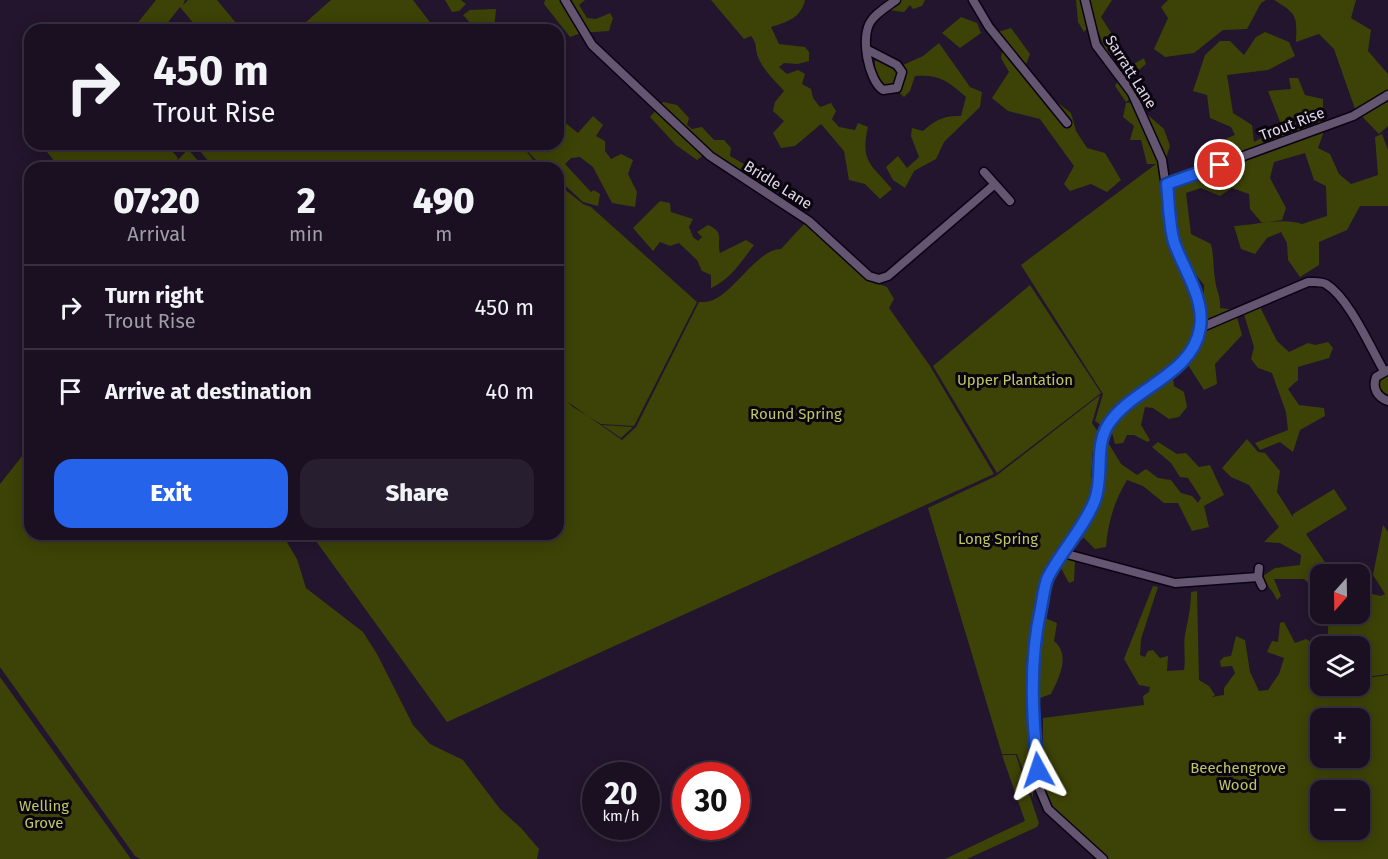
<!DOCTYPE html>
<meta charset="utf-8">
<style>
:root{--surface:#1a1022;--page:#271e2f;--text:#f1f3f6;--muted:#9f9da5;--line:#383040;--accent:#2563eb}
body{margin:0;font-family:"Fira Sans",sans-serif;background:var(--page);color:var(--text);height:100vh;display:flex;flex-direction:column;font-size:22px;white-space:nowrap}
*{box-sizing:border-box;margin:0}
p{font-size:20px;color:var(--muted)}
.icon{flex:none;width:33px;height:33px;fill:none;stroke:currentColor;stroke-width:2;stroke-linecap:round;stroke-linejoin:round}
.map{position:relative;flex:1;overflow:hidden}
.details{position:absolute;left:24px;top:162px;width:540px;height:378px;display:flex;flex-direction:column;background:var(--surface);border-radius:18px;box-shadow:0 3px 15px #0003,0 0 0 2px var(--line)}
.details>*{flex:none}
.banner{position:absolute;left:24px;top:24px;width:540px;height:126px;border-radius:18px;box-shadow:0 3px 15px #0003,0 0 0 2px var(--line);background:#1a1022;color:var(--text);overflow:hidden}
.needle{width:39px;rotate:200deg}
.controls{position:absolute;left:1310px;top:564px;display:grid;gap:12px}
.controls a{display:grid;place-items:center;width:60px;height:60px;border-radius:12px;background:var(--surface);box-shadow:0 3px 15px #0003,0 0 0 2px var(--line);font-size:30px}
.speed{position:absolute;left:582px;top:762px;display:flex;gap:12px;font-size:30px;font-weight:700;text-align:center}
.speed>*{display:grid;place-content:center;width:78px;height:78px;border-radius:50%;background:var(--surface);box-shadow:0 3px 15px #0003,0 0 0 2px var(--line);line-height:1}
.speed small{font-size:15px;font-weight:400}
.speed .limit{border:9px solid #d22;background:#fff;color:#111}
.pin{position:absolute;display:grid;place-items:center;width:51px;height:51px;color:#fff;margin:-26px;border:3px solid #fff;border-radius:50%;box-shadow:0 2px 6px #0007}
.me{position:absolute;width:66px;margin:-33px;rotate:355deg;stroke-linejoin:round;filter:drop-shadow(0 0 4px #0008)}
.turn{display:flex;align-items:center;gap:21px;height:126px;padding:0 30px;font-size:27px}
.turn .icon{width:78px;height:78px;stroke-width:2.5}
.turn b{display:block;font-size:42px;line-height:51px}
.eta{display:flex;justify-content:space-evenly;align-items:center;height:102px;text-align:center}
.eta b{font-size:36px;font-weight:800;line-height:42px}
.primary-button{display:flex;gap:12px;margin-top:auto;padding:12px 30px}
.primary-button a{flex:1;height:69px;border-radius:18px;background:var(--accent);color:#fff;font-size:24px;font-weight:800;line-height:69px;text-align:center}
.primary-button a+a{background:var(--page);color:var(--text)}
ul{padding:0;list-style:none}
li{display:flex;align-items:center;gap:18px;height:84px;padding:0 30px;border-top:2px solid var(--line)}
li div{flex:1}
li b{display:block;font-size:22px}
li em{font-style:normal}
.map>svg:first-child{display:block}
.green{fill:#3d4306;fill-rule:evenodd}
.lines{fill:none;stroke-linecap:round;stroke-linejoin:round}
.minor-casing{stroke:#0b0214;stroke-width:11}
.minor{stroke:#645571;stroke-width:8}
.route-casing{stroke:#184099;stroke-width:15}
.route{stroke:#2563eb;stroke-width:10}
.labels{text-anchor:middle;stroke-width:6;stroke-linejoin:round;paint-order:stroke}
.street-label{font-size:15px;fill:#e1d9e9;stroke:#09040d}
.park-label{font-size:15px;fill:#bbc863;stroke:#09040d}
</style>
<div class="map">
<svg width="1388" height="859" viewBox="0 0 1388 859">
<rect width="100%" height="100%" fill="#22152d"/>
<path class="green" d="M 156,0 L 185,0 L 183,5 L 188,0 L 217,0 L 242,30 L 199,30 L 180,7 L 162,30 L 132,30 Z
M 331,0 L 413,0 L 436,30 L 297,30 Z
M 445,0 L 461,0 L 466,4 L 459,11 L 452,12 Z
M 545,0 L 585,0 L 579,5 L 587,18 L 596,19 L 610,13 L 613,18 L 609,31 L 581,33 L 570,37 L 544,4 Z
M 711,0 L 805,0 C 801,18 787,22 771,27 L 779,44 L 805,47 L 809,52 L 809,61 L 797,64 L 784,63 L 779,67 L 787,74 L 798,70 L 805,74 L 802,84 L 811,89 L 813,98 L 820,107 L 831,103 L 836,111 L 832,119 L 839,127 L 855,130 L 858,123 L 868,127 C 860,162 871,164 892,189 L 880,199 L 865,184 L 849,180 L 844,151 L 821,124 L 795,146 L 781,148 L 773,133 L 784,121 L 773,111 L 775,102 L 784,91 C 775,81 761,68 757,54 C 755,46 757,43 751,36 L 744,39 Z
M 899,0 L 925,0 L 922,6 L 913,9 L 910,5 L 904,12 L 889,10 Z
M 1076,0 L 1112,0 L 1101,17 L 1132,65 L 1144,58 L 1146,64 L 1129,78 L 1138,93 L 1126,102 L 1115,86 L 1121,74 L 1106,51 L 1094,21 L 1084,32 L 1078,22 Z
M 1168,0 L 1266,0 L 1261,3 L 1247,29 L 1223,30 L 1194,53 L 1165,57 L 1154,49 L 1168,18 L 1161,7 Z
M 1274,0 L 1356,0 L 1351,18 L 1371,30 L 1368,51 L 1388,74 L 1388,126 L 1379,134 L 1355,109 L 1334,49 L 1319,34 L 1296,42 C 1297,15 1297,14 1274,0 Z
M 496,9 L 494,30 L 474,30 L 473,26 L 463,15 L 470,10 Z
M 961,17 L 977,23 L 981,33 L 960,48 L 942,33 Z
M 1011,28 L 1030,54 L 1025,67 L 1050,97 L 1071,113 L 1076,131 L 1087,148 L 1105,153 L 1121,180 L 1107,192 L 1091,184 L 1070,191 L 1064,184 L 1074,166 L 1040,119 L 1008,111 L 992,98 L 1009,72 L 1001,58 L 1004,42 L 998,32 Z
M 1265,32 L 1289,42 L 1295,56 L 1268,70 L 1227,75 L 1233,113 L 1252,125 L 1254,142 L 1282,127 L 1268,91 L 1291,89 L 1289,78 L 1298,78 L 1305,95 L 1323,99 L 1323,134 L 1318,148 L 1330,154 L 1339,174 L 1351,184 L 1378,175 L 1375,137 L 1382,134 L 1388,150 L 1388,206 L 1360,206 L 1347,230 L 1319,242 L 1319,265 L 1300,277 L 1288,260 L 1287,243 L 1281,232 L 1267,238 L 1255,254 L 1241,249 L 1234,226 C 1253,225 1285,217 1302,224 L 1327,216 L 1326,186 L 1314,180 L 1305,153 L 1274,162 L 1270,178 L 1286,208 L 1282,220 L 1262,223 L 1250,209 L 1249,194 L 1232,188 L 1220,196 L 1201,188 L 1186,193 L 1191,234 L 1211,244 C 1214,256 1213,267 1215,279 C 1216,290 1221,296 1220,308 L 1235,310 L 1242,335 L 1215,364 L 1217,384 L 1204,390 L 1185,360 L 1203,321 L 1204,285 L 1187,263 L 1178,240 L 1171,189 L 1209,172 L 1201,149 L 1235,135 L 1231,127 L 1210,118 L 1207,95 L 1193,91 L 1205,55 L 1220,41 L 1230,41 L 1244,55 L 1256,37 Z
M 939,43 L 970,87 L 982,92 L 980,107 L 944,142 L 936,159 L 914,171 L 905,188 L 893,180 L 886,167 L 898,156 L 907,168 L 919,157 L 911,136 L 912,128 L 923,131 C 935,120 944,115 961,116 L 966,97 C 948,81 939,74 915,76 L 910,91 L 904,97 L 897,90 L 905,73 L 903,65 L 923,56 Z
M 880,59 L 897,71 L 898,75 L 891,86 C 877,87 875,73 875,61 Z
M 663,102 L 677,105 L 689,118 L 687,125 L 692,129 L 702,127 L 714,140 L 724,140 L 731,148 L 730,156 L 761,174 L 769,187 L 754,189 L 709,151 L 697,160 L 676,145 L 650,117 Z
M 1133,102 L 1164,129 L 1170,146 L 1165,161 L 1171,243 L 1187,280 L 1196,314 L 1195,327 L 1188,346 L 1172,368 L 1174,386 L 1184,392 L 1187,407 L 1179,417 L 1169,419 L 1153,408 L 1145,407 L 1141,425 L 1150,440 L 1148,442 L 1134,435 L 1127,435 L 1123,443 L 1115,444 L 1109,422 L 1125,400 L 1102,426 L 1095,421 L 1103,394 L 1021,265 L 1156,164 L 1147,164 L 1141,140 L 1130,140 L 1134,126 L 1123,117 L 1126,103 Z
M 593,116 L 603,125 L 596,136 L 605,141 L 605,151 L 611,159 L 621,154 L 633,160 L 628,174 L 637,192 L 635,207 L 612,203 L 593,167 L 580,157 L 571,158 L 565,164 L 591,192 L 594,190 L 600,194 L 598,206 L 583,202 L 558,179 L 558,168 L 543,168 L 522,145 L 539,168 L 214,168 L 195,145 L 558,144 L 558,117 L 578,133 Z
M 45,144 L 179,144 L 172,151 L 178,158 L 177,161 L 188,149 L 204,168 L 60,168 L 43,147 Z
M 558,184 L 583,204 L 591,207 L 697,302 L 634,426 L 601,424 L 573,407 L 558,393 Z
M 660,201 L 670,203 L 671,212 L 693,219 L 689,227 L 693,237 L 698,241 L 702,237 L 697,232 L 708,225 C 726,233 716,240 720,253 L 746,240 L 754,245 C 741,262 731,279 711,288 L 711,275 L 702,271 L 697,260 L 679,243 L 670,246 L 660,242 L 653,251 L 633,228 Z
M 805,223 L 809,223 L 822,235 L 825,241 L 844,249 L 848,263 L 858,272 L 865,270 L 877,276 L 879,284 L 887,287 L 894,299 L 889,308 L 930,366 L 994,474 L 447,722 L 316,541 L 323,534 L 558,534 L 558,395 L 622,440 L 636,427 L 699,302 C 703,302 709,302 713,300 C 735,291 759,248 781,249 Z
M 1030,285 L 1101,393 L 997,473 L 933,366 Z
M 1257,301 L 1277,341 L 1289,352 L 1308,343 L 1315,345 L 1328,342 L 1333,348 L 1329,358 L 1298,367 L 1298,380 L 1288,389 L 1299,405 L 1324,408 L 1325,416 L 1300,430 L 1293,452 L 1280,442 L 1260,450 L 1255,443 L 1288,430 L 1286,412 L 1272,373 L 1258,368 L 1251,359 L 1254,347 L 1242,308 Z
M 1388,372 L 1388,400 L 1377,388 L 1378,381 Z
M 1100,395 L 1092,423 L 1098,432 L 1094,454 L 1094,471 L 1095,452 L 1109,444 L 1121,464 L 1137,475 L 1146,469 L 1158,478 L 1171,480 L 1181,493 L 1192,496 L 1198,503 L 1201,498 L 1188,478 L 1180,477 L 1171,463 L 1152,447 L 1158,442 L 1177,454 L 1186,453 L 1199,467 L 1210,465 L 1224,495 L 1204,506 L 1209,527 L 1192,531 L 1178,503 L 1164,503 L 1143,486 L 1127,480 C 1114,502 1108,522 1106,547 L 1095,549 L 1084,538 L 1073,542 L 1068,551 L 1075,560 L 1074,581 L 1069,583 L 1055,557 C 1069,540 1091,513 1090,492 C 1085,516 1068,531 1055,552 C 1043,571 1038,591 1033,613 L 1057,623 L 1054,641 C 1071,655 1059,678 1051,694 L 1029,702 L 1029,713 L 1041,717 L 1043,768 L 1043,718 L 1144,705 L 1143,696 L 1149,692 L 1150,687 L 1139,685 L 1124,659 L 1153,586 L 1158,587 L 1141,639 L 1140,655 L 1145,657 L 1148,651 L 1153,650 L 1160,658 L 1168,656 L 1167,671 L 1184,670 C 1186,658 1183,646 1185,635 C 1188,620 1191,607 1191,592 L 1197,591 L 1199,680 L 1209,686 L 1215,695 L 1212,697 L 1224,695 L 1224,688 L 1235,673 L 1232,666 L 1221,667 L 1220,661 L 1224,657 L 1231,656 L 1236,636 L 1245,640 L 1250,672 L 1259,691 L 1268,690 L 1279,674 L 1284,658 L 1267,652 L 1272,641 L 1278,642 L 1280,623 L 1284,622 L 1295,643 L 1306,639 L 1315,644 L 1315,665 L 1320,665 L 1320,683 L 1317,683 L 1320,686 L 1359,686 L 1359,679 L 1388,675 L 1388,859 L 1102,859 C 1077,834 1044,811 1043,774 L 1033,775 L 1033,798 L 1017,754 L 1002,754 L 928,508 L 996,476 ZM 1320,718 L 1359,718 L 1359,758 L 1320,758 ZM 1320,790 L 1359,790 L 1359,830 L 1320,830 Z
M 602,425 L 633,427 L 621,438 Z
M 1247,439 L 1258,452 L 1265,453 L 1280,471 L 1277,492 L 1293,517 L 1293,514 L 1334,489 L 1347,509 L 1306,534 L 1333,574 L 1320,574 L 1320,593 L 1304,579 L 1274,579 L 1281,596 L 1277,600 C 1273,590 1266,586 1263,576 L 1275,568 L 1300,565 L 1301,555 L 1280,543 L 1264,542 L 1279,527 L 1249,485 L 1231,477 L 1222,468 Z
M 30,446 L 30,534 L 282,534 L 297,559 L 306,588 L 363,632 L 377,654 L 413,725 L 430,744 L 463,760 L 500,809 L 521,828 L 539,849 L 537,859 L 140,859 L 135,856 L 0,667 L 0,484 Z
M 1383,525 L 1388,532 L 1388,674 L 1359,678 L 1359,646 L 1327,646 L 1329,614 L 1359,614 L 1359,581 L 1372,594 L 1381,596 L 1385,594 L 1373,575 Z
M 0,677 L 131,859 L 0,859 Z
M 1002,755 L 1016,755 L 1039,823 L 1037,827 L 967,859 L 945,859 L 1025,821 Z"/>
<g class="lines">
<g class="minor-casing">
<path id="minor" d="M 565,0 L 592,45 L 710,156 L 809,221 L 869,276 L 879,279 L 888,276 L 995,184
M 973,0 L 989,27 L 1067,123
M 1085,0 L 1096,45 L 1132,93 L 1162,160 L 1174,241 L 1191,278 L 1200,314 L 1200,328 L 1193,348 L 1174,369 L 1127,403 L 1108,425 L 1098,453 L 1096,498 L 1082,525 L 1047,579 L 1032,660 L 1040,790 L 1048,809 L 1103,859
M 868,50 L 897,65 L 902,72 L 897,88 L 883,90 C 868,80 860,36 871,21 C 876,13 888,6 896,0
M 984,172 L 1010,201
M 1167,184 L 1353,116 L 1388,95
M 1200,328 L 1308,282 C 1314,282 1321,281 1326,284 C 1349,298 1370,347 1384,371
M 1388,370 L 1376,377 C 1372,388 1377,397 1388,401
M 1063,553 L 1175,583 L 1258,577
M 1259,568 L 1258,577 L 1262,586"/>
</g>
<use href="#minor" class="minor"/>
</g>
<g class="lines">
<g class="route-casing">
<path id="route" d="M 1038,770 C 1032,716 1029,661 1041,608 C 1043,598 1044,586 1048,577 C 1062,550 1084,528 1095,500 C 1104,475 1094,448 1108,425 C 1131,388 1193,375 1200,328 C 1205,298 1183,269 1174,242 C 1169,225 1169,202 1167,184 L 1220,165"/>
</g>
<use href="#route" class="route"/>
</g>
<g class="labels">
<g class="street-label">
<text transform="translate(1131 72) rotate(58)" y="5">Sarratt Lane</text>
<text transform="translate(1292 124) rotate(-21)" y="5">Trout Rise</text>
<text transform="translate(778 185) rotate(32)" y="5">Bridle Lane</text>
</g>
<g class="park-label">
<text x="1015" y="385">Upper Plantation</text>
<text x="796" y="419">Round Spring</text>
<text x="998" y="544">Long Spring</text>
<text x="1238" y="773">Beechengrove<tspan x="1238" dy="17">Wood</tspan></text>
<text x="44" y="811">Welling<tspan x="44" dy="17">Grove</tspan></text>
</g>
</g>
</svg>
<div class="controls">
<a><svg class="needle" viewBox="-14 -14 28 28"><path d="M0-13l5 13h-10z" fill="#e53935"/><path d="M0 13l5-13h-10z" fill="#9f9da5"/></svg></a>
<a><svg class="icon" aria-label="layers" viewBox="0 0 24 24"><path d="M12 4l9 5-9 5-9-5zM3 14l9 5 9-5"/></svg></a>
<a>+</a>
<a>−</a>
</div>
<div class="speed"><div>20<small>km/h</small></div><div class="limit">30</div></div>
<div class="pin" style="left:1220px;top:165px;background:#d93025"><svg class="icon" aria-label="arrive" viewBox="0 0 24 24"><path d="M6 21V4h12l-3 4 3 4H6"/></svg></div>
<svg class="me" style="left:1038px;top:770px" viewBox="-20 -20 40 40"><path d="M0-17L14 15 0 8-14 15z" fill="#2563eb" stroke="#fff" stroke-width="4"/></svg>
<div class="banner">
<div class="turn"><svg class="icon" aria-label="right" viewBox="0 0 24 24"><path d="M7 20v-9h11M14 6l5 5-5 5"/></svg><div><b>450 m</b>Trout Rise</div></div>
</div>
<section class="details">
<div class="eta">
<div><b>07:20</b><p>Arrival</p></div>
<div><b>2</b><p>min</p></div>
<div><b>490</b><p>m</p></div>
</div>
<ul>
<li><svg class="icon" aria-label="right" viewBox="0 0 24 24"><path d="M7 20v-9h11M14 6l5 5-5 5"/></svg><div><b>Turn right</b><p>Trout Rise</p></div><em>450 m</em></li>
<li><svg class="icon" aria-label="arrive" viewBox="0 0 24 24"><path d="M6 21V4h12l-3 4 3 4H6"/></svg><div><b>Arrive at destination</b></div><em>40 m</em></li>
</ul>
<div class="primary-button"><a>Exit</a><a>Share</a></div>
</section>
</div>
